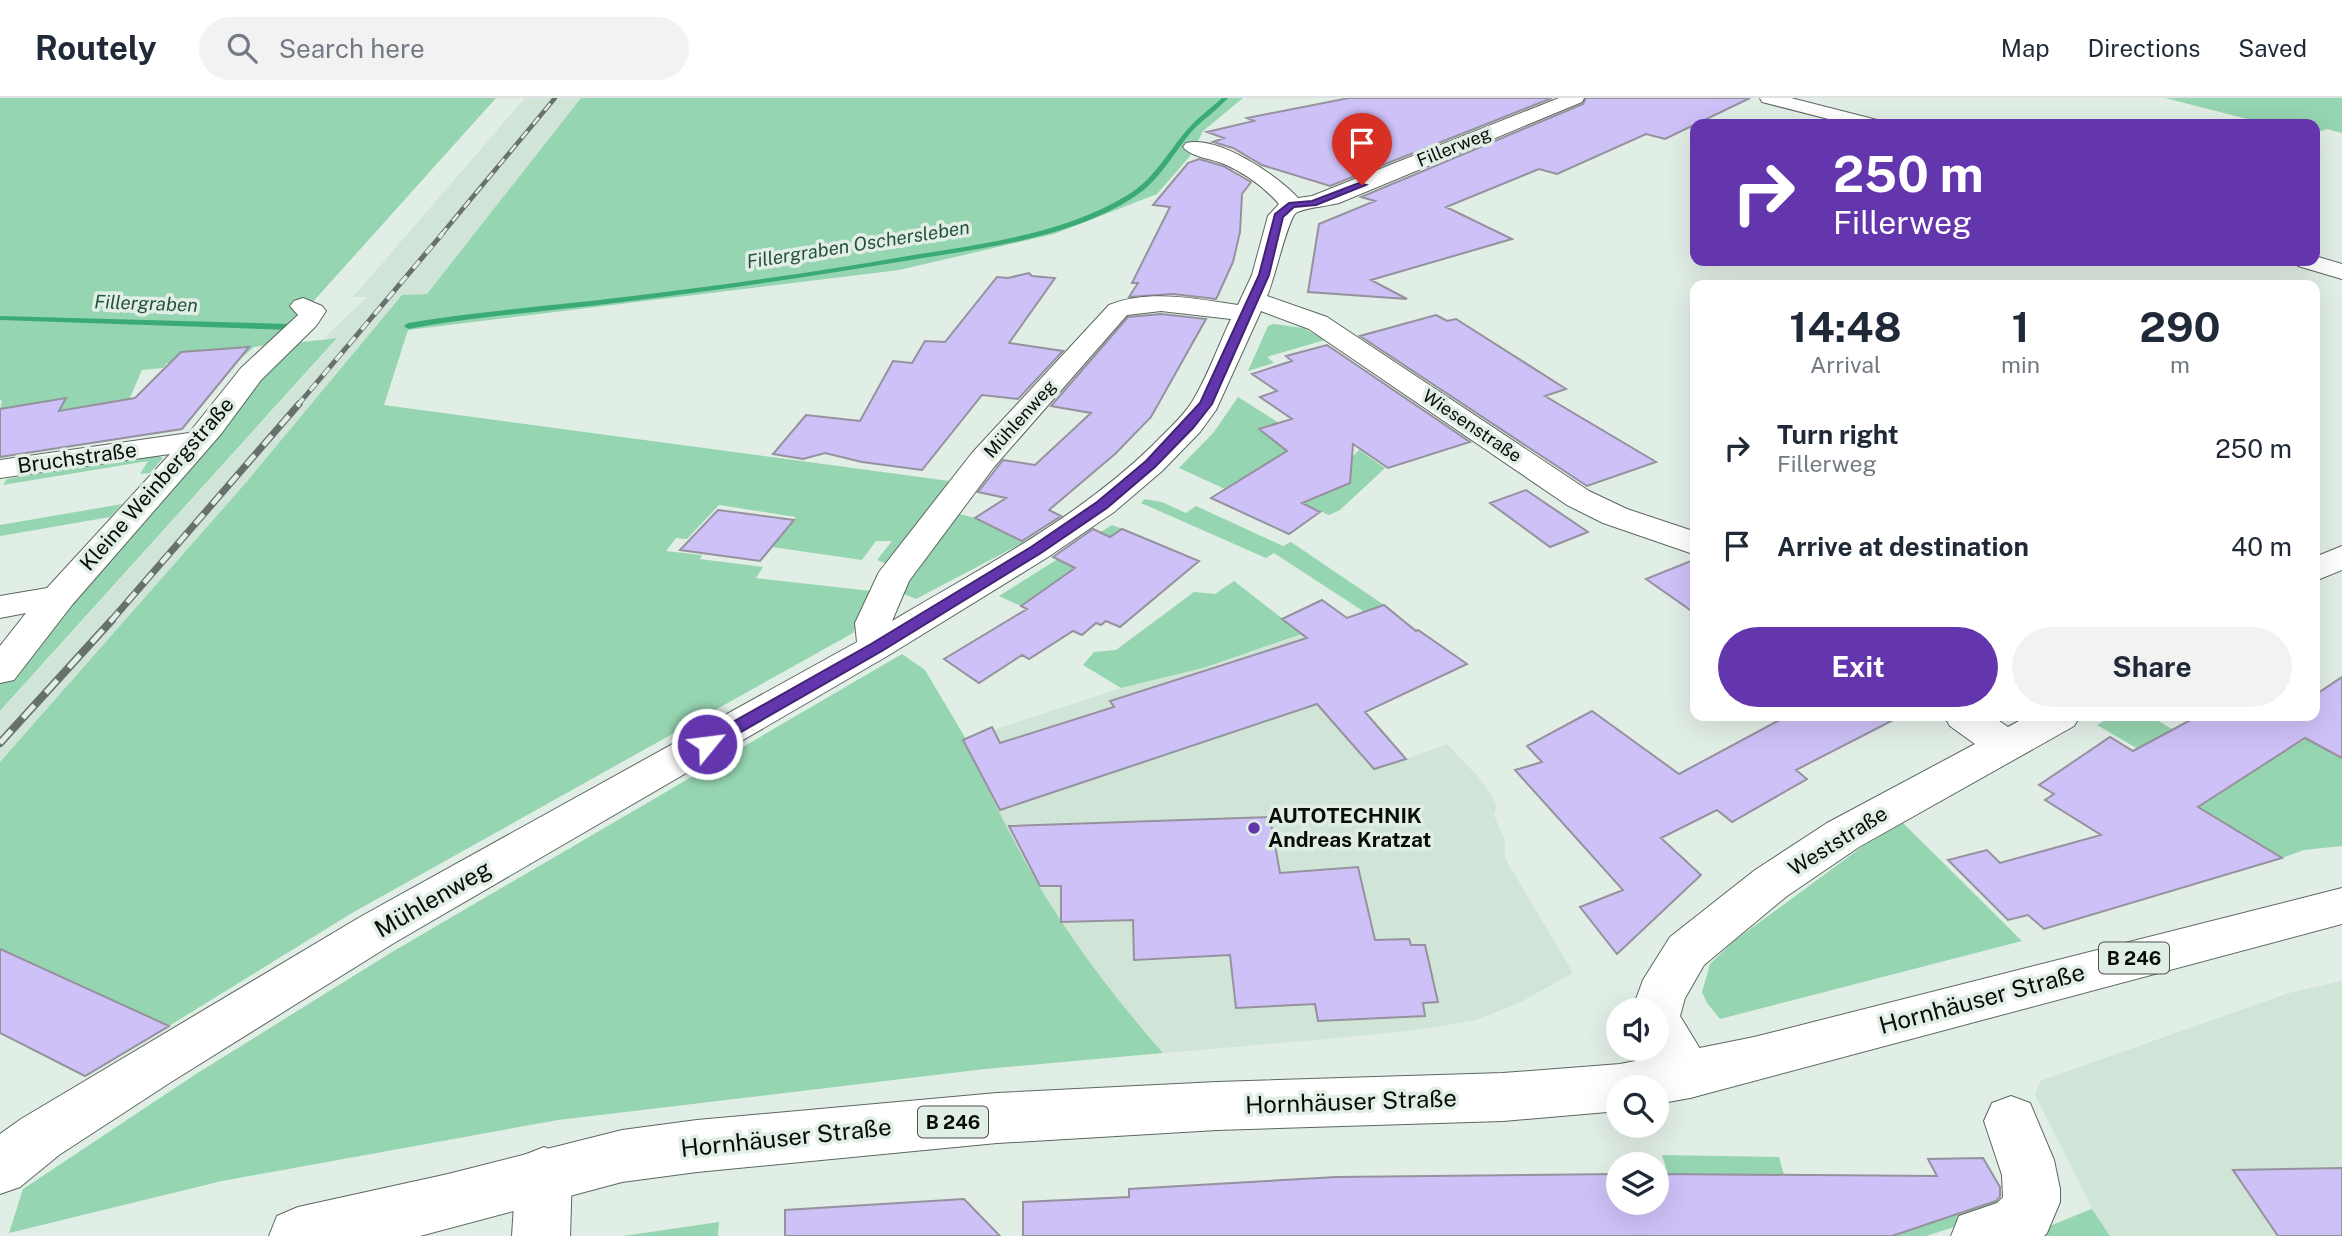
<!DOCTYPE html>
<meta charset="utf-8">
<style>
:root{--surface:#fff;--page:#f2f2f3;--text:#1f2937;--muted:#747a83;--line:#e0e1e3;--accent:#6336ae}
body{margin:0;font-family:"Public Sans",sans-serif;background:var(--page);color:var(--text);height:100vh;display:flex;flex-direction:column;font-size:26px;white-space:nowrap}
*{box-sizing:border-box;margin:0}
p{font-size:23px;color:var(--muted)}
.icon{flex:none;width:38px;height:38px;fill:none;stroke:currentColor;stroke-width:2;stroke-linecap:round;stroke-linejoin:round}
.map{position:relative;flex:1;overflow:hidden}
.side{position:absolute;left:1690px;top:182px;width:630px;height:441px;display:flex;flex-direction:column;background:var(--surface);border-radius:14px;box-shadow:0 7px 28px #0002}
.side>*{flex:none}
.banner{position:absolute;left:1690px;top:21px;width:630px;height:147px;border-radius:14px;box-shadow:0 7px 28px #0002;background:#6336ae;color:#fff;overflow:hidden}
.fabs{position:absolute;left:1606px;top:900px;display:grid;gap:14px}
.fabs a{display:grid;place-items:center;width:63px;height:63px;border-radius:50%;background:var(--surface);box-shadow:0 7px 28px #0002;font-size:35px}
.pin{position:absolute;display:grid;place-items:center;width:60px;height:60px;color:#fff;margin:-72px -30px;border-radius:50% 50% 50% 0;rotate:-45deg;box-shadow:0 0 7px #0007}
.pin .icon{rotate:45deg}
.me{position:absolute;width:77px;margin:-38px;rotate:61deg;stroke-linejoin:round;filter:drop-shadow(0 0 5px #0008)}
.turn{display:flex;align-items:center;gap:24px;height:147px;padding:0 28px;font-size:32px}
.turn .icon{width:91px;height:91px;stroke-width:2.5}
.turn b{display:block;font-size:49px;line-height:60px}
.eta{display:flex;justify-content:space-evenly;align-items:center;height:119px;text-align:center}
.eta b{font-size:42px;font-weight:700;line-height:49px}
.button{display:flex;gap:14px;margin-top:auto;padding:14px 28px}
.button a{flex:1;height:80px;border-radius:42px;background:var(--accent);color:#fff;font-size:28px;font-weight:700;line-height:80px;text-align:center}
.button a+a{background:var(--page);color:var(--text)}
ul{padding:0;list-style:none}
li{display:flex;align-items:center;gap:21px;height:98px;padding:0 28px}
li div{flex:1}
li b{display:block;font-size:26px}
li em{font-style:normal}
header{display:flex;align-items:center;gap:42px;box-sizing:border-box;height:98px;padding:0 35px;background:var(--surface);border-bottom:2px solid var(--line)}
header strong{font-size:33px}
nav{display:flex;gap:38px;margin-inline-start:auto;font-size:24px}
.search{width:490px;height:63px;background:var(--page);display:flex;align-items:center;gap:18px;box-sizing:border-box;padding:0 24px;border-radius:38px;color:var(--muted);font-size:26px}
.map>svg:first-child{display:block}
.built{fill:#d0e4d8}
.green{fill:#96d5b1}
.lines{fill:none;stroke-linecap:round;stroke-linejoin:round}
.stream{fill:#3aab75;fill-rule:evenodd}
.building{fill:#cec1f8;stroke:#95929e;stroke-width:2}
.minor-casing{stroke:#5c6760;stroke-width:2}
.major-casing{stroke:#5c6760;stroke-width:2}
.minor{fill:#fff;fill-rule:evenodd}
.major{fill:#fff;fill-rule:evenodd}
.rail-far3-casing{stroke:#68706b;stroke-width:4.5}
.rail-far2-casing{stroke:#68706b;stroke-width:5}
.rail-far1-casing{stroke:#68706b;stroke-width:7}
.rail-casing{stroke:#68706b;stroke-width:8}
.rail-far3{stroke:#e1eee6;stroke-width:2.5;stroke-dasharray:9;stroke-linecap:butt}
.rail-far2{stroke:#e1eee6;stroke-width:3.5;stroke-dasharray:10;stroke-linecap:butt}
.rail-far1{stroke:#e1eee6;stroke-width:4.5;stroke-dasharray:13;stroke-linecap:butt}
.rail{stroke:#e1eee6;stroke-width:5;stroke-dasharray:17;stroke-linecap:butt}
.route{fill:#6336ae;stroke:#402371;stroke-width:2}
.poi-dot{fill:#6336ae;stroke:#e1eee6;stroke-width:2.5}
.labels{text-anchor:middle;stroke-width:7;stroke-linejoin:round;paint-order:stroke}
.far-street-label{font-size:18px;fill:#090d0a;stroke:#e1eee6}
.far-water-label{font-size:19px;font-style:italic;fill:#25523b;stroke:#e1eee6}
.shield{fill:#e1eee6;stroke:#4a504c;stroke-width:2}
.shield-label{font-size:19px;font-weight:bold;fill:#090d0a}
.street-label{font-size:21px;fill:#090d0a;stroke:#e1eee6}
.poi-label{font-size:21px;font-weight:bold;fill:#090d0a;stroke:#e1eee6;text-anchor:start}
.near-street-label{font-size:24px;fill:#090d0a;stroke:#e1eee6}
</style>
<header>
<strong>Routely</strong>
<div class="search"><svg class="icon" aria-label="search" viewBox="0 0 24 24"><circle cx="10" cy="10" r="6"/><path d="M15 15l6 6"/></svg>Search here</div>
<nav><a>Map</a><a>Directions</a><a>Saved</a></nav>
</header>
<div class="map">
<svg width="2342" height="1138" viewBox="0 0 2342 1138">
<rect width="100%" height="100%" fill="#e1eee6"/>
<path class="built" d="M 525,0 L 581,0 L 427,196 L 402,197 L 243,388 L 0,664 L 0,614 L 337,241 L 324,240 L 367,199 L 353,199 Z
M 1366,515 L 1393,515 L 1467,566 L 1365,614 L 1406,661 L 1447,646 L 1481,682 L 1497,707 L 1494,717 L 1505,743 L 1505,760 L 1573,875 L 1521,904 L 1476,922 L 1425,931 L 1327,941 L 1163,955 L 1117,903 L 1061,824 L 1026,766 L 963,642 L 1121,590 L 1203,570 Z
M 2342,883 L 2342,1138 L 2025,1138 L 2092,1110 L 2035,997 L 2040,983 L 2289,895 Z"/>
<path class="green" d="M 0,0 L 496,0 L 284,236 L 268,247 L 254,249 L 237,264 L 184,269 L 187,263 L 167,265 L 163,270 L 142,272 L 129,302 L 49,332 L 65,301 L 0,311 L 2,303 L 0,302 Z
M 581,0 L 1243,0 L 1203,33 L 1191,57 L 1157,96 L 1054,136 L 899,172 L 408,232 L 384,307 L 957,384 L 892,468 L 877,462 L 892,443 L 876,443 L 862,462 L 772,449 L 796,419 L 719,407 L 687,441 L 676,440 L 666,453 L 702,457 L 700,461 L 763,469 L 756,480 L 871,493 L 853,535 L 352,815 L 169,928 L 3,853 L 0,855 L 0,664 L 243,388 L 402,197 L 427,196 Z
M 2165,0 L 2342,0 L 2342,35 L 2327,31 L 2315,35 L 2315,26 L 2267,26 Z
M 1274,226 L 1303,230 L 1325,242 L 1267,259 L 1274,265 L 1248,273 L 1268,228 Z
M 337,240 L 0,613 L 0,584 L 253,287 L 294,245 Z
M 1238,299 L 1279,325 L 1313,372 L 1353,358 L 1359,352 L 1385,370 L 1340,412 L 1329,417 L 1244,380 L 1225,391 L 1179,370 L 1214,334 Z
M 155,356 L 163,360 L 150,375 L 140,376 L 148,363 L 3,387 L 7,381 Z
M 1145,401 L 1162,404 L 1186,415 L 1196,408 L 1283,448 L 1291,444 L 1384,507 L 1366,515 L 1274,455 L 1266,460 L 1141,405 Z
M 122,406 L 110,419 L 0,438 L 0,427 Z
M 956,415 L 975,420 L 1024,444 L 916,501 L 898,494 Z
M 1112,427 L 1128,433 L 1021,508 L 999,498 Z
M 1234,483 L 1302,536 L 1203,570 L 1121,590 L 1083,567 L 1094,554 L 1116,552 L 1194,494 L 1215,496 Z
M 902,556 L 925,572 L 966,641 L 963,643 C 985,684 1005,727 1027,767 C 1065,835 1112,897 1163,955 L 985,971 L 558,1022 L 222,1083 L 9,1135 L 23,1091 L 196,976 L 392,854 Z
M 2112,618 L 2150,618 L 2189,641 L 2263,667 L 2306,641 L 2342,661 L 2342,748 L 2304,752 L 2282,760 L 2166,689 L 2186,679 L 2097,627 Z
M 1903,725 L 2022,843 L 1720,921 L 1707,905 L 1702,894 L 1710,866 L 1734,843 L 1805,791 L 1863,748 Z
M 1662,1057 L 1779,1059 L 1784,1077 L 1668,1076 Z
M 2006,1100 L 2008,1112 L 1926,1138 L 1892,1138 Z
M 2092,1111 L 2110,1138 L 2025,1138 Z
M 719,1124 L 718,1138 L 623,1138 Z"/>
<g class="lines">
<path class="stream" d="M 1222,0 L 1228,0 C 1217,12 1204,21 1193,32 C 1173,55 1160,83 1134,99 C 1072,140 983,150 911,162 C 815,178 720,192 623,204 C 551,213 479,218 408,231 L 404,228 L 408,225 C 479,213 552,208 624,199 C 717,188 810,175 902,159 C 977,146 1059,138 1126,98 C 1153,83 1167,55 1187,32 C 1197,20 1210,11 1222,0 Z
M 0,218 L 291,226 L 295,229 L 291,232 L 0,222 Z"/>
</g>
<path class="building" d="M 1349,0 L 1552,0 L 1330,88 L 1262,67 L 1233,50 L 1213,44 L 1224,40 L 1207,34 L 1254,23 L 1247,20 Z
M 1586,0 L 1750,0 L 1665,41 L 1646,36 L 1557,76 L 1539,71 L 1446,109 L 1512,141 L 1371,182 L 1407,201 L 1308,194 L 1319,126 L 1375,103 L 1361,99 L 1583,6 Z
M 1199,61 L 1223,68 L 1251,84 L 1242,96 L 1240,134 L 1233,164 L 1218,197 L 1216,201 L 1173,196 L 1129,199 L 1138,185 L 1132,185 L 1170,109 L 1153,107 L 1188,65 Z
M 1029,175 L 1032,178 L 1055,180 L 1009,245 L 1063,253 L 1018,301 L 982,297 L 922,372 L 862,364 L 825,355 L 803,361 L 773,356 L 806,317 L 860,323 L 893,263 L 912,265 L 925,243 L 945,244 L 997,179 L 1008,180 Z
M 1161,216 L 1206,221 L 1151,319 L 1115,356 L 1049,412 L 1061,418 L 1022,443 L 975,420 L 1006,400 L 978,394 L 1003,362 L 1035,367 L 1091,315 L 1051,308 L 1128,219 Z
M 1436,217 L 1447,223 L 1456,221 L 1566,291 L 1545,298 L 1656,364 L 1587,388 L 1360,238 Z
M 1327,247 L 1470,344 L 1388,370 L 1353,346 L 1350,385 L 1302,405 L 1320,414 L 1289,436 L 1211,400 L 1287,353 L 1259,331 L 1292,321 L 1260,299 L 1277,293 L 1252,276 L 1292,263 L 1286,258 Z
M 249,249 L 182,331 L 0,359 L 0,311 L 66,300 L 59,313 L 135,300 L 181,254 Z
M 1526,392 L 1588,434 L 1550,449 L 1490,405 Z
M 718,412 L 794,422 L 760,463 L 680,452 Z
M 1093,431 L 1110,439 L 1122,431 L 1199,463 L 1120,529 L 1106,523 L 1101,527 L 1096,525 L 1082,537 L 1073,533 L 1029,561 L 1022,557 L 979,585 L 944,561 L 1027,511 L 1021,508 L 1075,470 L 1053,459 Z
M 1696,461 L 1696,516 L 1646,481 Z
M 1322,502 L 1347,520 L 1384,507 L 1416,533 L 1418,532 L 1467,566 L 1365,614 L 1406,661 L 1374,671 L 1317,606 L 1000,712 L 963,642 L 992,629 L 1000,645 L 1114,609 L 1110,603 L 1307,540 L 1282,521 Z
M 2342,579 L 2342,660 L 2305,640 L 2198,709 L 2282,760 L 2044,831 L 2028,817 L 2008,822 L 1948,762 L 1987,752 L 2000,765 L 2101,737 L 2045,702 L 2054,696 L 2039,687 L 2110,639 L 2133,653 L 2198,618 L 2315,618 L 2315,597 Z
M 1592,613 L 1679,676 L 1787,618 L 1901,618 L 1796,672 L 1807,681 L 1732,724 L 1717,712 L 1661,740 L 1701,777 L 1617,856 L 1580,809 L 1623,792 L 1515,672 L 1542,664 L 1527,648 Z
M 1270,719 L 1280,775 L 1358,769 L 1375,842 L 1409,841 L 1411,847 L 1425,847 L 1438,904 L 1423,905 L 1425,918 L 1318,923 L 1315,906 L 1236,910 L 1230,857 L 1134,862 L 1133,822 L 1061,824 L 1061,788 L 1040,788 L 1009,728 Z
M 0,851 L 169,928 L 85,978 L 0,935 Z
M 1983,1060 L 2000,1089 L 2000,1098 L 1996,1103 L 1892,1138 L 1023,1138 L 1023,1104 L 1129,1099 L 1129,1091 L 1336,1079 L 1619,1076 L 1619,1104 L 1657,1104 L 1657,1076 L 1937,1078 L 1928,1061 Z
M 2342,1070 L 2342,1138 L 2278,1138 L 2233,1072 Z
M 964,1101 L 1000,1138 L 785,1138 L 785,1112 Z"/>
<g class="lines">
<g class="minor-casing">
<path id="minor" d="M 1559,0 L 1584,0 L 1582,4 L 1339,105 C 1328,108 1303,110 1296,115 C 1288,120 1274,183 1267,198 L 1327,219 L 1589,393 L 1627,411 L 1696,434 L 1696,457 L 1603,425 L 1567,407 L 1309,231 L 1261,213 L 1216,312 L 1200,334 L 1162,373 L 1114,414 L 1048,459 L 889,557 L 394,845 L 171,984 L 59,1057 L 20,1089 L 0,1096 L 0,1036 L 21,1021 L 360,819 L 857,544 L 855,525 L 879,474 L 972,355 L 1109,207 C 1150,191 1195,201 1238,207 L 1252,177 L 1268,118 L 1279,106 C 1264,89 1245,75 1224,66 C 1213,61 1191,59 1183,49 L 1186,45 C 1218,37 1277,77 1298,100 L 1312,98 ZM 1161,213 L 1231,221 C 1218,248 1208,278 1192,304 C 1182,320 1166,333 1153,347 C 1078,420 982,470 892,523 L 909,483 L 994,369 L 1127,217 Z
M 1760,0 L 1791,0 L 1877,22 L 1880,26 L 1848,26 L 1762,4 Z
M 2315,158 L 2342,166 L 2342,181 L 2298,168 L 2295,163 L 2315,163 Z
M 303,200 L 322,208 L 326,213 L 316,228 L 261,282 L 221,336 L 72,507 L 14,582 L 0,585 L 0,548 L 26,515 L 0,520 L 0,498 L 47,490 L 170,356 L 0,380 L 0,362 L 189,335 L 241,270 L 298,217 L 290,208 L 294,203 Z
M 2342,448 L 2342,472 L 2315,483 L 2315,459 Z
M 1944,618 L 1992,618 L 2008,629 L 2028,618 L 2080,618 L 2074,628 L 1859,749 L 1787,798 L 1704,867 L 1685,900 L 1680,918 L 1716,977 L 1709,994 L 1690,1000 L 1671,994 L 1644,950 L 1657,950 L 1657,912 L 1632,912 L 1643,882 L 1670,839 L 1755,772 L 1827,725 L 1975,646 L 1950,628 Z
M 2011,998 L 2030,1005 L 2054,1062 L 2060,1091 L 2060,1104 L 2047,1135 L 2044,1138 L 1951,1138 L 1959,1118 L 1997,1105 L 2003,1099 L 2002,1077 L 1984,1023 L 1992,1005 Z
M 544,1049 L 564,1057 L 572,1076 L 570,1138 L 512,1138 L 516,1076 L 524,1057 Z"/>
</g>
<g class="major-casing">
<path id="major" d="M 2342,790 L 2342,826 L 1690,1000 L 1657,1006 L 1657,989 L 1619,989 L 1619,1013 L 1503,1023 L 1217,1032 L 997,1045 L 697,1074 L 622,1084 L 420,1138 L 269,1138 L 277,1118 L 298,1109 L 448,1076 L 622,1032 L 697,1022 L 997,995 L 1217,984 L 1503,975 L 1620,966 L 1754,939 Z"/>
</g>
<use href="#minor" class="minor"/>
<use href="#major" class="major"/>
<g class="rail-far3-casing">
<path id="rail-far3" d="M 441,137 L 555,0"/>
</g>
<g class="rail-far2-casing">
<path id="rail-far2" d="M 297,308 L 443,135"/>
</g>
<g class="rail-far1-casing">
<path id="rail-far1" d="M 110,524 L 299,306"/>
</g>
<g class="rail-casing">
<path id="rail" d="M 0,645 L 112,522"/>
</g>
<use href="#rail-far3" class="rail-far3"/>
<use href="#rail-far2" class="rail-far2"/>
<use href="#rail-far1" class="rail-far1"/>
<use href="#rail" class="rail"/>
</g>
<path class="route" d="M 1359,85 L 1366,87 L 1316,107 L 1294,109 L 1283,119 L 1269,177 L 1212,306 L 1193,330 L 1155,369 L 1107,410 L 1041,455 L 882,553 L 713,650 L 701,650 L 698,646 L 701,642 L 871,546 L 1031,449 L 1097,404 L 1146,363 L 1200,305 L 1259,177 L 1275,116 L 1289,105 L 1312,103 Z"/>
<circle class="poi-dot" cx="1254" cy="730" r="7"/>
<g class="labels">
<g class="far-street-label">
<text transform="translate(1454 49) rotate(-22)" y="6">Fillerweg</text>
<text transform="translate(1020 321) rotate(-48)" y="6">Mühlenweg</text>
<text transform="translate(1472 328) rotate(34)" y="6">Wiesenstraße</text>
</g>
<g class="far-water-label">
<text transform="translate(858 146) rotate(-9)" y="7">Fillergraben Oschersleben</text>
<text transform="translate(146 205) rotate(2)" y="7">Fillergraben</text>
</g>
<g class="shield">
<rect x="2099" y="844.5" width="70" height="31" rx="5"/>
<rect x="918" y="1008.5" width="70" height="31" rx="5"/>
</g>
<g class="shield-label">
<text x="2134" y="867">B 246</text>
<text x="953" y="1031">B 246</text>
</g>
<g class="street-label">
<text transform="translate(77 360) rotate(-8)" y="7">Bruchstraße</text>
<text transform="translate(157 386) rotate(-49)" y="7">Kleine Weinbergstraße</text>
<text transform="translate(1838 743) rotate(-32)" y="7">Weststraße</text>
</g>
<g class="poi-label">
<text x="1268" y="725">AUTOTECHNIK<tspan x="1268" dy="24">Andreas Kratzat</tspan></text>
</g>
<g class="near-street-label">
<text transform="translate(433 801) rotate(-30)" y="8">Mühlenweg</text>
<text transform="translate(1982 901) rotate(-15)" y="8">Hornhäuser Straße</text>
<text transform="translate(1351 1004) rotate(-2)" y="8">Hornhäuser Straße</text>
<text transform="translate(786 1040) rotate(-6)" y="8">Hornhäuser Straße</text>
</g>
</g>
</svg>
<div class="fabs">
<a><svg class="icon" aria-label="sound" viewBox="0 0 24 24"><path d="M4 9h4l5-4v14l-5-4H4zM17 9q2 3 0 6"/></svg></a>
<a><svg class="icon" aria-label="search" viewBox="0 0 24 24"><circle cx="10" cy="10" r="6"/><path d="M15 15l6 6"/></svg></a>
<a><svg class="icon" aria-label="layers" viewBox="0 0 24 24"><path d="M12 4l9 5-9 5-9-5zM3 14l9 5 9-5"/></svg></a>
</div>
<div class="pin" style="left:1362px;top:87px;background:#d93025"><svg class="icon" aria-label="arrive" viewBox="0 0 24 24"><path d="M6 21V4h12l-3 4 3 4H6"/></svg></div>
<svg class="me" style="left:707px;top:646px" viewBox="-20 -20 40 40"><circle r="17" fill="#6336ae" stroke="#fff" stroke-width="3"/><path d="M0-11L8 9 0 5-8 9z" fill="#fff"/></svg>
<div class="banner">
<div class="turn"><svg class="icon" aria-label="right" viewBox="0 0 24 24"><path d="M7 20v-9h11M14 6l5 5-5 5"/></svg><div><b>250 m</b>Fillerweg</div></div>
</div>
<section class="side">
<div class="eta">
<div><b>14:48</b><p>Arrival</p></div>
<div><b>1</b><p>min</p></div>
<div><b>290</b><p>m</p></div>
</div>
<ul>
<li><svg class="icon" aria-label="right" viewBox="0 0 24 24"><path d="M7 20v-9h11M14 6l5 5-5 5"/></svg><div><b>Turn right</b><p>Fillerweg</p></div><em>250 m</em></li>
<li><svg class="icon" aria-label="arrive" viewBox="0 0 24 24"><path d="M6 21V4h12l-3 4 3 4H6"/></svg><div><b>Arrive at destination</b></div><em>40 m</em></li>
</ul>
<div class="button"><a>Exit</a><a>Share</a></div>
</section>
</div>
